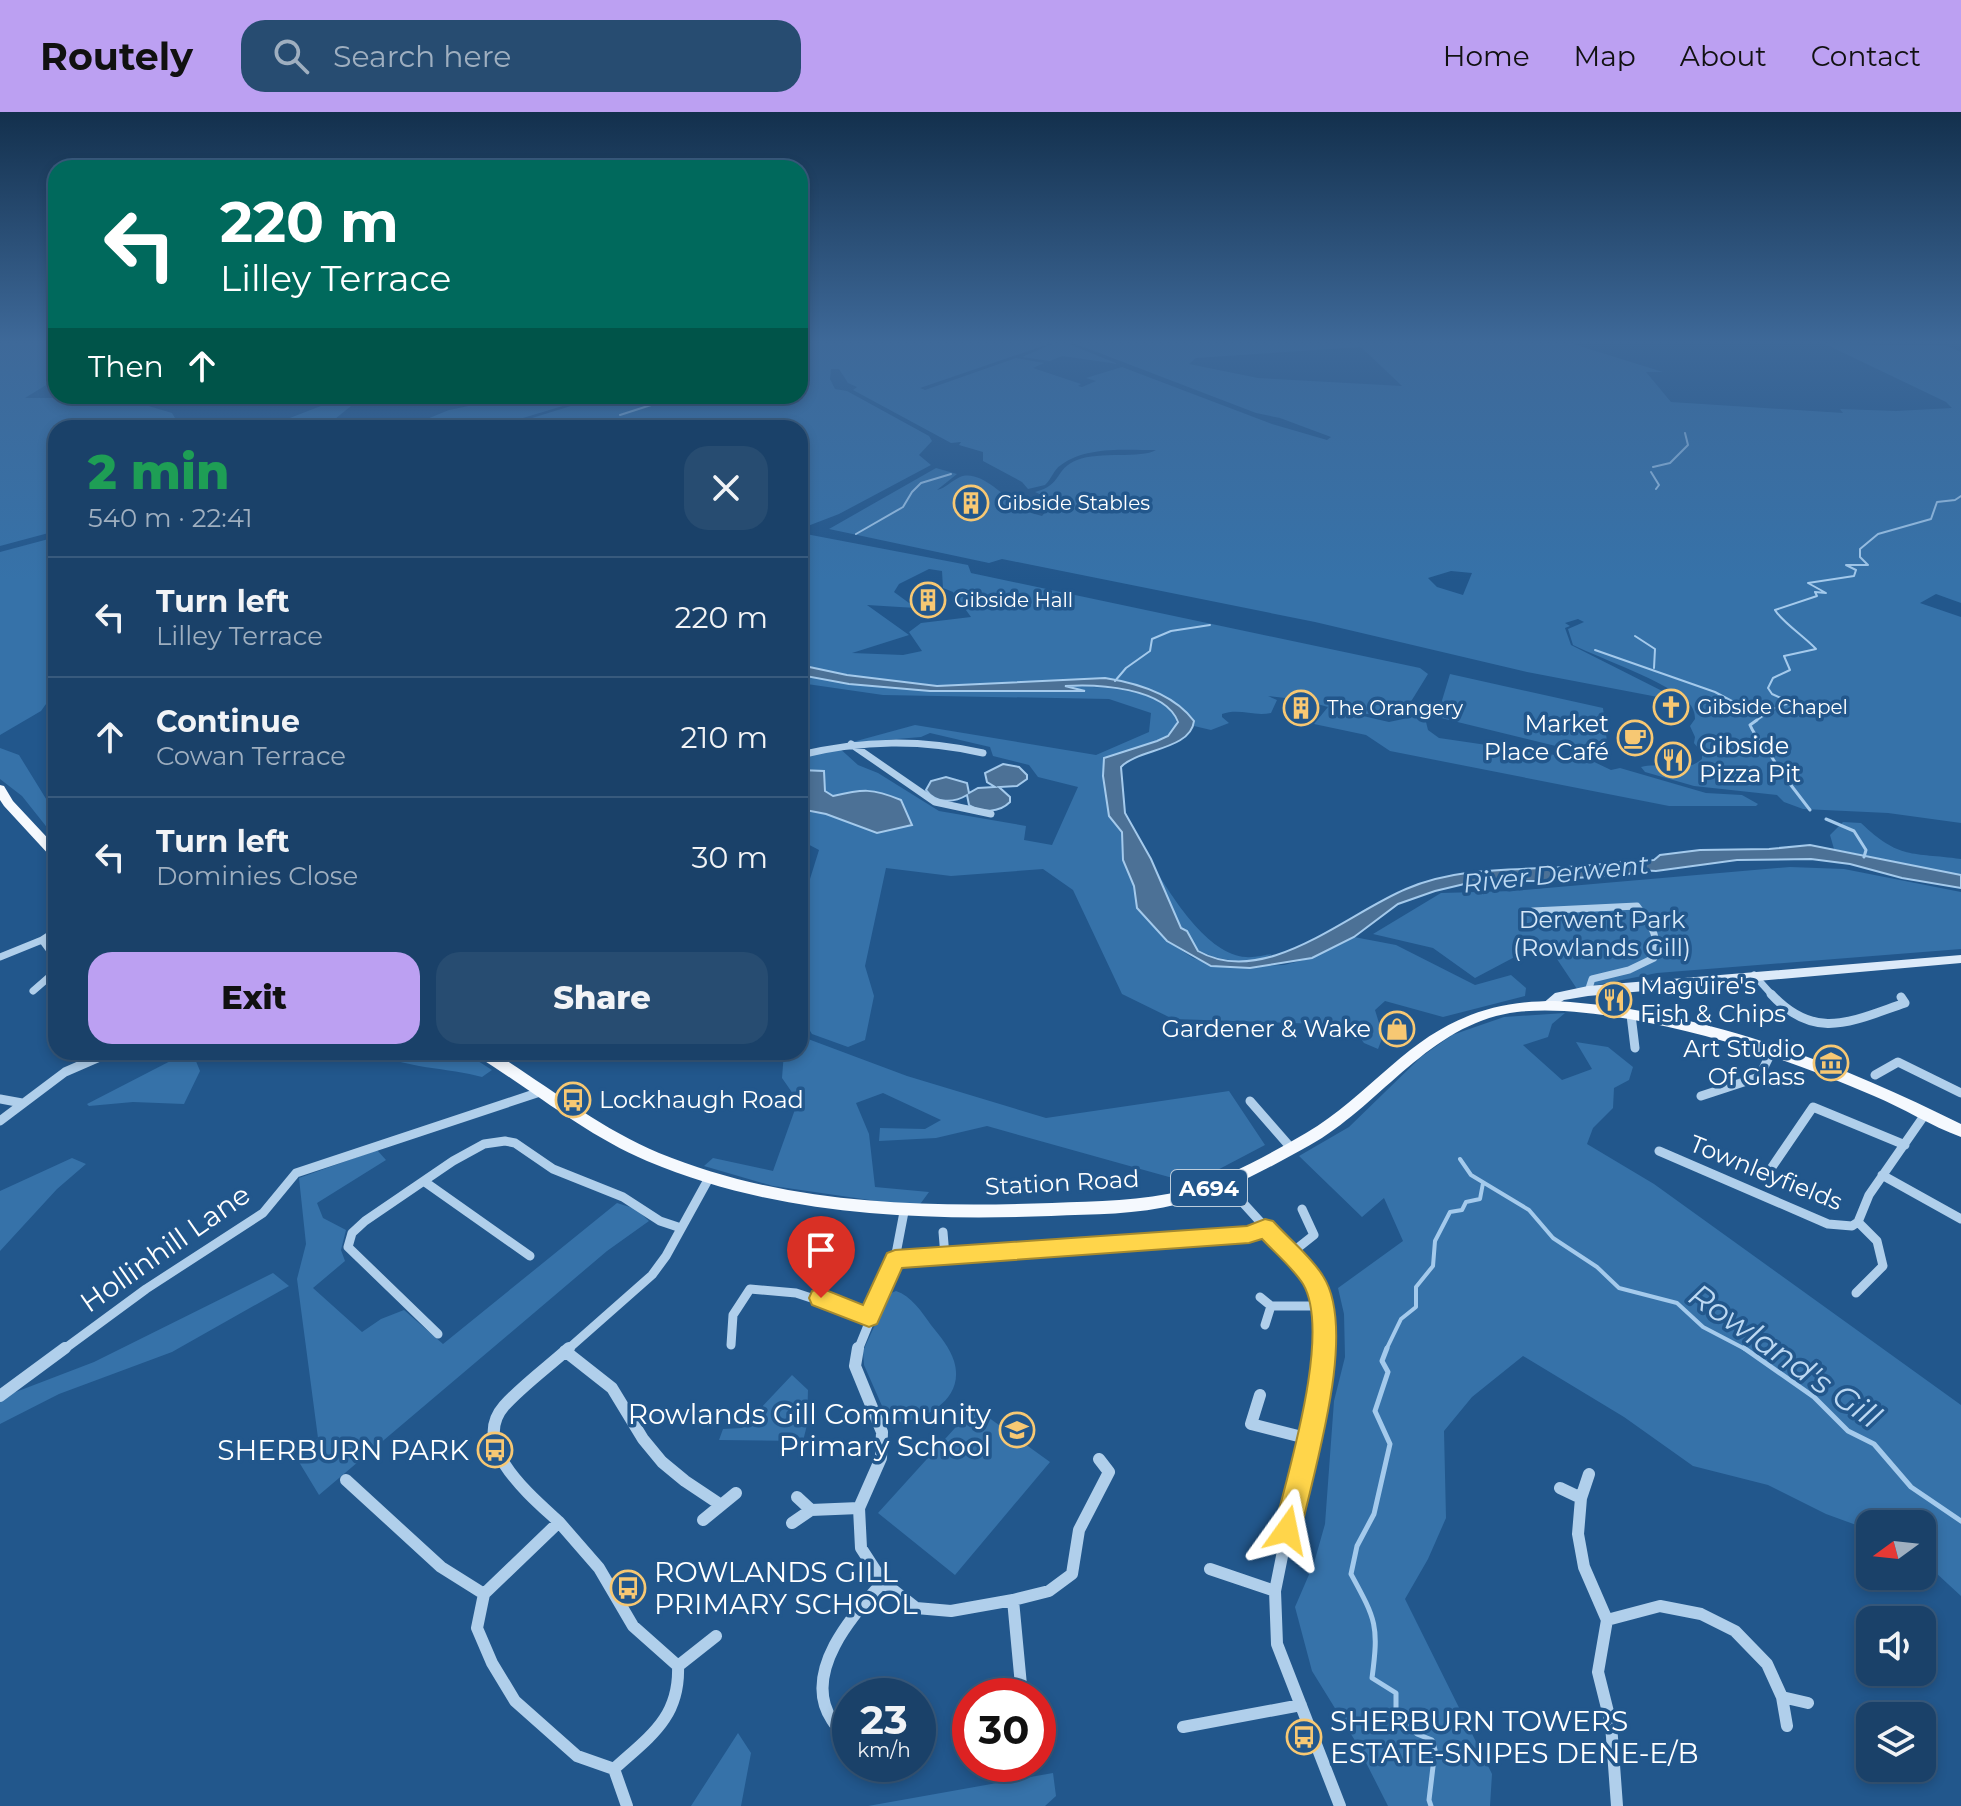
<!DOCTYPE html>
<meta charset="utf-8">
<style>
:root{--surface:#1a4169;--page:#274c71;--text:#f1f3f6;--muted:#9fafc0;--line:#385a7d;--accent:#bca0f2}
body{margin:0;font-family:Montserrat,sans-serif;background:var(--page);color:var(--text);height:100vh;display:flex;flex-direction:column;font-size:30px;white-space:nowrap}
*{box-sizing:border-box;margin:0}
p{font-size:26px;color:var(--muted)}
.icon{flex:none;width:44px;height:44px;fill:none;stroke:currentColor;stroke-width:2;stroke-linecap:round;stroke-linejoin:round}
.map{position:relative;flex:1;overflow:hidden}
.drawer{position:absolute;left:48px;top:308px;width:760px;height:640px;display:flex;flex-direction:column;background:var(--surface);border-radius:24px;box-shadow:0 4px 12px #0003,0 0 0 2px var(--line)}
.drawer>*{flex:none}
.banner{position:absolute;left:48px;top:48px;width:760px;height:244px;border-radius:24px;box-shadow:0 4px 12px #0003,0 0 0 2px var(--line);background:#00695c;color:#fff;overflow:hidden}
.needle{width:52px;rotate:255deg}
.tools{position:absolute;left:1856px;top:1398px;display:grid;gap:16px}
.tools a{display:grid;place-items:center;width:80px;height:80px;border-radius:16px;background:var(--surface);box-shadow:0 4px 12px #0003,0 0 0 2px var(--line);font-size:40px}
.speed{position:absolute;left:832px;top:1566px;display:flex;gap:16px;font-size:40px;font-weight:700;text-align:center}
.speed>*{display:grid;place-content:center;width:104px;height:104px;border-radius:50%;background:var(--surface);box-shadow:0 4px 12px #0003,0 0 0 2px var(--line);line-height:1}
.speed small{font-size:20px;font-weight:400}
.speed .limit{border:12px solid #d22;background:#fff;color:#111}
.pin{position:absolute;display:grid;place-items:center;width:68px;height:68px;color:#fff;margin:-82px -34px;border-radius:50% 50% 50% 0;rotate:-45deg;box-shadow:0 0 8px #0007}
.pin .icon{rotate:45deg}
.me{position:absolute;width:88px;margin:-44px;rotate:12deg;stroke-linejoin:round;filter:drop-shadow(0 0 6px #0008)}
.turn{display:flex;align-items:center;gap:28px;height:168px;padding:0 40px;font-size:36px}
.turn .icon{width:104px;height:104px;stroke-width:2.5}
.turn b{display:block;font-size:56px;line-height:68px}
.then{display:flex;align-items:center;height:76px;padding:0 40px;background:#0003;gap:16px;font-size:30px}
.round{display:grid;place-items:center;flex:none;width:84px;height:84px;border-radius:24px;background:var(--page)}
.overview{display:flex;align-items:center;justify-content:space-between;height:136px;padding:0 40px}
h1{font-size:48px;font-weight:800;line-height:60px;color:#1e9e55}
.cta{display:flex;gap:16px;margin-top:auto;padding:16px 40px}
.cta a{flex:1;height:92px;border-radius:24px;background:var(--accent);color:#111;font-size:32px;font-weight:800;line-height:92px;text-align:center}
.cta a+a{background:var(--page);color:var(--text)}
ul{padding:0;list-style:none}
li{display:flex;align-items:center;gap:24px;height:120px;padding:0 40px;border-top:2px solid var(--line)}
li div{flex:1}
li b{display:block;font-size:30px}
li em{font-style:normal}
header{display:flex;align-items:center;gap:48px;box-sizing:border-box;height:112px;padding:0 40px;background:var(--accent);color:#111}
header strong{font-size:38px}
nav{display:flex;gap:44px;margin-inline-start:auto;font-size:28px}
.search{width:560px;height:72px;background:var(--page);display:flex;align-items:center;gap:20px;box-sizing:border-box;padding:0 28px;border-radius:24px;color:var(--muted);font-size:30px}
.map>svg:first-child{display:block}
.green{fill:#3672a9;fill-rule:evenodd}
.water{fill:#4c7196;stroke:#a4caec;stroke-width:2}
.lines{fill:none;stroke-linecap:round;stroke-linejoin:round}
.stream-far3{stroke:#a4caec;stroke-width:2}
.stream-far2{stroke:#a4caec;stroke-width:3}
.stream-far1{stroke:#a4caec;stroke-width:4}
.stream{stroke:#a4caec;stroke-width:5}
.street-far2{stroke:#b0cfeb;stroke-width:7}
.street-far1{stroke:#b0cfeb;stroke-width:9}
.street{stroke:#b0cfeb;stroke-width:12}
.secondary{fill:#dceaf9;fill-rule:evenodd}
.primary{fill:#f5f9fe;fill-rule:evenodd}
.route{fill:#ffd54a;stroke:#a68a30;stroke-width:2}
.labels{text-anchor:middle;stroke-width:7;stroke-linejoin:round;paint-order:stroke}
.far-poi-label{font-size:20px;fill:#fff;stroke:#22578c;text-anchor:start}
.shield{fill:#22578c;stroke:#bdcddc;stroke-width:2}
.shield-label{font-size:22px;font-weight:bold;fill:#fff}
.poi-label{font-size:24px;fill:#fff;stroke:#22578c;text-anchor:end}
.park-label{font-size:24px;fill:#d5e7f8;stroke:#22578c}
.street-label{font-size:24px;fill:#fff;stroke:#22578c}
.water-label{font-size:26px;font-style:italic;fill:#bcd8f2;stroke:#22578c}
.near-street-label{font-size:28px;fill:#fff;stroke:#22578c}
.near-poi-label{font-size:28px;fill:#fff;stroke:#22578c;text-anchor:end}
.near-water-label{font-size:32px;font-style:italic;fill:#bcd8f2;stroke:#22578c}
</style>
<header>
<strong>Routely</strong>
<div class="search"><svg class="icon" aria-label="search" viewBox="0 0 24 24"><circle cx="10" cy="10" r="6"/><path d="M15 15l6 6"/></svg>Search here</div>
<nav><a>Home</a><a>Map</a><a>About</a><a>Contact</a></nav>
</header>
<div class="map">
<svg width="1961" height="1694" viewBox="0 0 1961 1694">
<rect width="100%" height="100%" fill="#22578c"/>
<path class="green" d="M 0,232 L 56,232 L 56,267 L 25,286 L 122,286 L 172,301 L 181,316 L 56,316 L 56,419 L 0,434 Z
M 800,232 L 1049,232 L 920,276 L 925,278 L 1016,246 L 1044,251 L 1033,256 L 1081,272 L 1078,274 L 1082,275 L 1096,269 L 1086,266 L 1122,255 L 1272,312 L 1327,328 L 1331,325 L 1280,306 L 1256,301 L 1076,232 L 1573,232 L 1663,260 L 1646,260 L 1671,290 L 1843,301 L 1840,297 L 1896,299 L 1952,296 L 1946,290 L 1825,232 L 1947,234 L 1961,240 L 1961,491 L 1936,482 L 1920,491 L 1961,505 L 1961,711 L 1888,701 L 1803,697 L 1784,690 L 1777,683 L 1694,674 L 1645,660 L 1641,655 C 1662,649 1684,663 1702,647 L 1702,641 L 1694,631 L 1695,625 L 1690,614 L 1695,607 C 1695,601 1693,595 1688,590 C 1667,570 1602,547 1573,533 L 1568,517 L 1584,510 L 1578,507 L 1565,511 L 1570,514 L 1565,516 L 1571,533 L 1684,590 L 1527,560 L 1315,510 L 1002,447 L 989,451 L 829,417 L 936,356 L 957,362 L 937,378 C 946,376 951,369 960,365 C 979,357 1002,383 1017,392 L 1010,395 L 1042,404 L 1055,389 L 1035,380 C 1063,373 1054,357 1077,348 C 1100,339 1141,347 1156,338 C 1126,338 1086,334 1061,353 C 1053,358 1052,367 1045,373 L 1028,377 L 1022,370 L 983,349 L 983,340 L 959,333 L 961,330 L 951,331 L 853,278 L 857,275 L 848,271 L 839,257 L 831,257 L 830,267 L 835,277 L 847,279 L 929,324 L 932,329 L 919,343 L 931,353 L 839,402 L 800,417 L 800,316 L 500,316 L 603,284 L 800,284 ZM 1361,235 L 1402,274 L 1258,266 L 1189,252 L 1196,246 ZM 1451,459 L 1472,461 L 1463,483 L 1437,475 L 1428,466 Z
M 1052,232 L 1069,232 L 1118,252 L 1062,244 L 1050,249 L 1022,245 Z
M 518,284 L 596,284 L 490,316 L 405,316 L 449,298 Z
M 326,292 L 347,292 L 351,294 L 335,307 L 337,311 L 353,316 L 283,316 L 277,311 Z
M 806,422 L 968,453 L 971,461 L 1420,556 L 1428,562 L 1402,604 L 1350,601 L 1389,610 L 1417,604 L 1426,610 L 1428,618 L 1439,626 L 1590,648 L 1611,658 L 1620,656 L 1706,681 L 1742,683 L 1758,692 L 1756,694 L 1669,694 L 1390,639 L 1366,623 L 1314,612 L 1328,595 L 1303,588 L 1268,584 L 1277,588 L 1271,601 C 1254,605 1240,596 1222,602 L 1222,605 L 1229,611 L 1211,618 L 1194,614 L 1180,594 L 1162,583 L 1129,570 L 1105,566 L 937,574 L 847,563 L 800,553 L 800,423 ZM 929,457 L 942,459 L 943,476 L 953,480 L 971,505 L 921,511 L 909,520 L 922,539 L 903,543 L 852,541 L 909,523 L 867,493 L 916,496 L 894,480 L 899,472 Z
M 56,425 L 56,578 L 41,599 L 0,623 L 0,440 Z
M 1450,562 L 1603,596 L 1609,647 L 1437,605 Z
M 800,563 C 892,579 983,579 1076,578 L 1064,574 L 1068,574 C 1096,575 1173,575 1177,613 L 1168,624 L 1106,650 L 1103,664 L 1111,707 L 1122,720 L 1123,748 L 1134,774 L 1137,796 L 1167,829 L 1193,846 L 1219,855 L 1284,853 L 1312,846 L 1354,825 L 1396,833 L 1475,873 L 1511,863 L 1526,876 L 1525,884 L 1443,905 L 1385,889 L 1375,898 L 1383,924 L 1378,937 L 1364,931 L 1358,923 L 1321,912 L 1173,907 L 1122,882 L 1073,778 L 1043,757 L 951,764 L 886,756 L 865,854 L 874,884 L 865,928 L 848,935 L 812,922 L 800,903 L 800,799 L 819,738 L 800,728 L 800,643 L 837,634 L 858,653 L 878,661 L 939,699 L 1026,714 L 1024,728 L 1052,733 L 1078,675 L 1038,665 L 1029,653 L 993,644 L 990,635 L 930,621 L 921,625 L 849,631 L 915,613 L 1096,643 L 1149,620 L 1151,601 L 1109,587 L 883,583 L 800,571 Z
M 0,636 L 19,643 L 56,703 L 53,723 L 22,684 L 0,667 Z
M 1843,710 L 1861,711 C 1900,748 1911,740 1961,747 L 1961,763 L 1834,737 L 1830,723 Z
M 1154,755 C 1172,785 1208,843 1246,845 C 1254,846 1264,843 1272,842 L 1260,848 L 1240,850 L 1213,845 L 1198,838 L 1179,813 Z
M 1790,755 L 1844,757 L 1961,780 L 1961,837 L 1657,861 L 1577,877 L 1545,829 L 1475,866 L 1433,836 L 1373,822 L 1441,781 L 1513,779 Z
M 1565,901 L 1552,912 L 1548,925 L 1523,933 L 1562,968 L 1592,957 L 1576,930 L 1608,935 L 1633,955 L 1629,968 L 1614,976 L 1613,996 L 1593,1016 L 1587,1032 L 1654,1072 L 1961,1293 L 1961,1484 L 1922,1448 L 1922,1412 L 1870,1412 L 1870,1418 L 1826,1402 L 1768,1373 L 1693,1354 L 1624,1305 L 1523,1244 L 1472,1285 L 1444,1319 L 1446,1406 L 1428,1447 L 1405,1487 L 1492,1662 L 1490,1694 L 1388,1694 L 1354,1627 L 1312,1559 L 1295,1495 L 1314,1451 L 1325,1412 L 1334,1289 L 1345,1245 L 1344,1202 L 1338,1176 L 1403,1129 L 1384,1086 L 1362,1105 L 1299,1044 L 1349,1015 L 1421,945 L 1452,923 L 1504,905 Z
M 800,924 L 907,964 L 1046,1006 L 1229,979 L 1265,1033 L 1206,1064 L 1169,1065 L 987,1014 L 936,1026 L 879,1029 L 880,1016 L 925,1017 L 941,1008 L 883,981 L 856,991 L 869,1022 L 875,1075 L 929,1080 L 918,1095 L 773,1074 L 704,1054 L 713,1046 L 773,1059 L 798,989 L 782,966 L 784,940 L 800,940 Z
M 376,940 L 464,940 L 492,958 L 482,965 C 451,956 400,956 376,940 Z
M 184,942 L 193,942 L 200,959 L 184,992 L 133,990 L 89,994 L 87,992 Z
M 377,1038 L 386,1048 L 317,1091 L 323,1106 L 346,1118 L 341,1138 L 345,1149 L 313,1176 L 362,1220 L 381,1207 L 404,1198 L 443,1232 L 617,1091 L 636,1097 L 649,1109 L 607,1139 L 319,1383 L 299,1350 L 318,1326 L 297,1167 L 306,1132 L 299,1066 Z
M 72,1046 L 86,1052 L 57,1077 L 0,1139 L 0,1079 Z
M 273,1161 L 289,1174 L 172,1240 L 59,1282 L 0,1312 L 0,1286 L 94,1250 Z
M 896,1179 C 911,1184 922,1200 931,1213 C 940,1224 950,1236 954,1249 C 965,1285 930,1305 901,1310 L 886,1303 L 864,1253 L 863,1239 L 889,1182 Z
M 792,1263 L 808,1278 L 807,1313 L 803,1329 L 719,1328 L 723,1317 L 742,1316 Z
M 974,1295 L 1050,1350 L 955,1463 L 878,1401 Z
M 738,1621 L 751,1641 L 741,1694 L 691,1694 Z
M 1053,1661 L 1056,1684 L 1045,1694 L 868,1694 Z"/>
<path class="water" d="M 800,553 L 847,563 L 937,574 L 1105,566 C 1137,571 1174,582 1194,609 C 1191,638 1137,637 1121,655 L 1125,701 L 1151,747 L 1181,816 L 1187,819 L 1198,839 C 1265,877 1346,802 1406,777 C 1457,755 1514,758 1568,755 C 1597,753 1625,749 1654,748 L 1660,743 L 1700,738 L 1769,737 L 1810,733 L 1961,763 L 1961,776 L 1902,766 L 1850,752 L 1811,747 L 1737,748 L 1656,759 L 1636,758 L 1629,762 L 1536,769 L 1477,769 L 1435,779 L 1398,792 L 1354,825 L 1312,846 L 1250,856 L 1211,854 L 1167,829 L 1137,796 L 1134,774 L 1123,748 L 1122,720 L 1109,704 L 1103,664 L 1104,646 L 1157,629 L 1168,624 L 1178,610 C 1165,575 1096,572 1065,574 L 1085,579 L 930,579 L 849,572 L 800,563 Z
M 1003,652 L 1019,655 L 1027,663 L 1027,667 L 1017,674 L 999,675 L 1010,685 L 1010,690 C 999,701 982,701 969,693 L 967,683 C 954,691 936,692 926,678 L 931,669 L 946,665 L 967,671 L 969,681 L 978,676 L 995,675 L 987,670 L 985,661 Z
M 800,658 L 824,659 L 825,679 L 833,684 C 863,677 872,676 901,688 L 912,713 L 877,721 L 826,702 L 800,697 Z"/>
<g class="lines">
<path class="stream-far3" d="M 620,303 L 679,284
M 593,316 L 611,309
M 1653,355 L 1670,351 L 1688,333 L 1685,321
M 1651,360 L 1659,373 L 1656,377
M 856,422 L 903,395 L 912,380 L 921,371 L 951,362
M 1635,524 L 1655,537 L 1654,556
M 1595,538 L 1715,580 L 1760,604
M 1115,569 L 1126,556 L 1150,539 L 1152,527 L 1171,519 L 1210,513
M 1754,610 L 1778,594 L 1792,591 L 1772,582 L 1768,576 L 1773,566 L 1790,558 L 1784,544 L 1816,537 C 1805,525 1781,509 1775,498 L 1817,484 L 1815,480 L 1826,481 L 1808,471 L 1854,464 L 1856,458 L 1846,453 L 1868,453 L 1860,445 L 1860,437 L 1878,422 L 1931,407 L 1937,390 L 1955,388 L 1961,384"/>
<path class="stream-far2" d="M 1757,608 L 1750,613 C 1757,630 1773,642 1777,655 L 1810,698
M 1826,707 L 1854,719 L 1866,738 L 1864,745"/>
<path class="stream-far1" d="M 1460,1047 L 1471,1063 L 1529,1098 L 1553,1126 L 1597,1155 L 1619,1176 L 1677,1191 L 1703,1215 L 1747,1238
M 1386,1238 L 1401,1207 L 1416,1195 L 1416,1175 L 1433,1154 L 1435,1129 L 1450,1100 L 1462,1098 L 1466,1090 L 1480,1087 L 1483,1071"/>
<path class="stream" d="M 1387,1236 L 1382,1249 L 1388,1260 L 1375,1299 L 1390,1332 L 1374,1402 L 1357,1434 L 1351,1462 C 1376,1508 1379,1513 1372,1566 L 1396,1581 L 1396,1603 L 1417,1622 L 1432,1628 L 1435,1638 L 1429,1688 L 1431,1694
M 1744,1236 L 1814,1285 L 1848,1319 L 1874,1332 L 1911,1375 L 1961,1409"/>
<path class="street-far2" d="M 851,632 L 935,690 L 991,702
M 800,643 C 863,628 920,627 983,641
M 1533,799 L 1637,794 C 1649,811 1661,824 1654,846 L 1629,858 L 1592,867 L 1588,879
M 56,819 L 42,828 L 56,847
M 0,845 L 42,828
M 1754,863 L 1773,884
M 33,879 L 56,859"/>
<path class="street-far1" d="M 1771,882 C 1815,930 1852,909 1905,891 L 1901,885
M 1631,903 L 1635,936
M 1875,963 L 1898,950 L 1961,981
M 1701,984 L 1759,965 L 1772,939
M 0,987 L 22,991
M 1250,989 L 1292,1037
M 0,1009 L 65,960 L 111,940
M 1659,1039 L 1828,1112 L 1852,1114 L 1858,1110
M 1770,1058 L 1813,995 L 1905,1033
M 1882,1063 L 1961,1107
M 425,1070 L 530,1144
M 1224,1070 L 1314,1169 L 1326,1214 L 1324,1238
M 1858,1110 L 1869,1083 L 1926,1001
M 943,1120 L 945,1144 L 1249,1123 L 1265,1115
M 1290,1142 L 1314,1123 L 1302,1097
M 895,1147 L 945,1144
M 1856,1181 L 1883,1154 L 1877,1129 L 1858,1110
M 1260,1185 L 1271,1194
M 1265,1213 L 1271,1194 L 1323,1194
M 438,1222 L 348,1135 L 352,1121 L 365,1109 L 453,1049 L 484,1032 L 505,1029 L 515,1031 L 553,1057 L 623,1085 L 660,1109 L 681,1116
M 731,1233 L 733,1203 L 750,1177 L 796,1181 L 869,1205
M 63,1238 L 146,1177 L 263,1101 L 296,1061 L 543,979
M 567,1238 L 652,1163 L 666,1144 L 709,1066
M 858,1238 L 895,1147 L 904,1100"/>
<path class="street" d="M 569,1236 C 548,1255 523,1273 504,1294 C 469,1334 532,1385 559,1410 L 484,1482 L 477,1516 L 492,1551 L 515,1589 L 577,1644 L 614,1657
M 858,1236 L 855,1254 L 882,1320 L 881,1346 L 859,1396
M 1324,1236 L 1275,1479 L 1277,1532 L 1340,1694
M 565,1239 L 612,1276 L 643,1327 L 662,1350 L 685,1369 L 721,1393
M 1260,1283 L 1251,1312 L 1306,1326
M 0,1284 L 65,1236
M 1589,1362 L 1581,1386 L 1578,1422 L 1584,1455 L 1607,1508 L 1598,1560 L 1611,1612 L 1617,1694
M 346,1368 L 441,1455 L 484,1482
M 1560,1376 L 1581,1386
M 797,1385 L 811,1398
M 703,1408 L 736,1381
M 559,1410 L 599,1456 L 633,1514 L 678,1554 C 680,1606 649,1625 614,1657
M 792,1411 L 811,1398 L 859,1396 L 861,1436 L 883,1470 L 916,1496 L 951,1499 L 1013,1488 L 1049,1479 L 1072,1462 L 1079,1418 L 1109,1360 L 1099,1347
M 1210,1457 L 1275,1479
M 1013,1488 L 1022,1584
M 1607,1508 L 1660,1494 L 1701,1502 L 1735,1519 L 1767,1552 L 1782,1585 L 1808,1591
M 678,1554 L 716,1524
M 1782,1585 L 1787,1614
M 1183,1615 L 1301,1593
M 850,1626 C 844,1621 836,1615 832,1608 C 801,1561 853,1502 883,1470
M 614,1657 L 627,1694"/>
<path class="secondary" d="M 1961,843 L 1961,851 L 1588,884 L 1564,888 L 1548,898 L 1541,893 L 1555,881 L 1588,874 Z"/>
<path class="primary" d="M 0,673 L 4,674 L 13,689 L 56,735 L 56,746 L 51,745 L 4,694 L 0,688 Z
M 1555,889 C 1697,897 1835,949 1961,1012 L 1961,1025 C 1931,1014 1903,996 1874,984 C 1795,950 1714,922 1629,907 C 1592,901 1554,896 1517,900 C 1427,911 1379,998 1303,1037 C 1263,1059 1223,1081 1179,1092 C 1137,1103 1093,1102 1051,1104 C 914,1109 775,1103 647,1049 C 586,1023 533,979 477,944 L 474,940 L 493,940 C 548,974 599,1016 659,1041 C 783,1092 920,1096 1052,1091 C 1097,1089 1142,1089 1185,1078 C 1226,1066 1268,1043 1306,1021 C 1337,1003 1363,978 1391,954 C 1442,909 1487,889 1555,889 Z"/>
</g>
<linearGradient id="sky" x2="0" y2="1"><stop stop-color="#13304d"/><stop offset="0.49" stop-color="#3e6999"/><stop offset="1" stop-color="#3e6999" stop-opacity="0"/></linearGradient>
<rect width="1961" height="469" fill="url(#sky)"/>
<path class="route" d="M 1265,1107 L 1273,1109 C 1289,1127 1311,1144 1323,1164 C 1358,1218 1314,1357 1301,1418 L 1297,1427 L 1287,1431 L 1278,1427 L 1274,1418 C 1287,1363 1332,1221 1303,1172 C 1293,1156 1275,1141 1262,1127 L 1249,1131 L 902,1156 L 877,1212 L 869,1215 L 812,1193 L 809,1186 L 812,1179 L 821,1176 L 863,1193 L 887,1141 L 895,1138 L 1247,1114 Z"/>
<defs>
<g id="building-ring" transform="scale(1.8)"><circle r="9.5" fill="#22578c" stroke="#f7c873" stroke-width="1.5"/><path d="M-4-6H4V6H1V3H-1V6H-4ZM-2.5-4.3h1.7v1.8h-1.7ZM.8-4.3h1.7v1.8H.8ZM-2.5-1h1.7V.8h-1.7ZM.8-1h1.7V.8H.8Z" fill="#f7c873"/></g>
<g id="church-ring" transform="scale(1.8)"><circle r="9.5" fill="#22578c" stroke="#f7c873" stroke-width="1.5"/><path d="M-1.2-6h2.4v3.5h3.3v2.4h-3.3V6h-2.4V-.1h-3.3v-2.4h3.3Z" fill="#f7c873"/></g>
<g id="cafe-ring" transform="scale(1.8)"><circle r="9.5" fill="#22578c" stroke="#f7c873" stroke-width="1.5"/><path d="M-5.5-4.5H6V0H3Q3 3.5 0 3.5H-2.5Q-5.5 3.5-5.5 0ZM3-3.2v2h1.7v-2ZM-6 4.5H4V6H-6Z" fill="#f7c873"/></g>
<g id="restaurant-ring" transform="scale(1.8)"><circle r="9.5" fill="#22578c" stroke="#f7c873" stroke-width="1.5"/><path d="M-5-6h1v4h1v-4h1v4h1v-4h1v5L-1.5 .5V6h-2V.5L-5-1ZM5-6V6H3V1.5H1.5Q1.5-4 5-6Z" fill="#f7c873"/></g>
<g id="shop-ring" transform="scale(1.8)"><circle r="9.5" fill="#22578c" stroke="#f7c873" stroke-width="1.5"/><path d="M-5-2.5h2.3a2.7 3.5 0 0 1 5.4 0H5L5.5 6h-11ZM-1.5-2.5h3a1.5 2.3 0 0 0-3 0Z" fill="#f7c873"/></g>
<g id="museum-ring" transform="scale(1.8)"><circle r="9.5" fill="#22578c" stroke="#f7c873" stroke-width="1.5"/><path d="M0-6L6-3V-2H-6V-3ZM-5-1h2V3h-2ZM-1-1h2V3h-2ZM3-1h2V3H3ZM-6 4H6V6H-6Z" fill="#f7c873"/></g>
<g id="bus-ring" transform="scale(1.8)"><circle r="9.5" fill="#22578c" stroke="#f7c873" stroke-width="1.5"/><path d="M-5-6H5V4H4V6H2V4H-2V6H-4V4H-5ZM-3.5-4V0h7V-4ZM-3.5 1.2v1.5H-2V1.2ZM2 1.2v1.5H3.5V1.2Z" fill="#f7c873"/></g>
<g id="school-ring" transform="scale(1.8)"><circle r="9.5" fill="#22578c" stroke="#f7c873" stroke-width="1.5"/><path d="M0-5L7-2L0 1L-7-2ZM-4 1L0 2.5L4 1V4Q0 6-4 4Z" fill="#f7c873"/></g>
</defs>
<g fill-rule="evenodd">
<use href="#building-ring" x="971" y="391"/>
<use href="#building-ring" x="928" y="488"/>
<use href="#church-ring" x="1671" y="595"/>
<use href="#building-ring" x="1301" y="596"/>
<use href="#cafe-ring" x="1635" y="626"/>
<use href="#restaurant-ring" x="1673" y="648"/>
<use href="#restaurant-ring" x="1614" y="888"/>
<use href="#shop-ring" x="1397" y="917"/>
<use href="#museum-ring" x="1831" y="951"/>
<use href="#bus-ring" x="573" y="988"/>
<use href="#school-ring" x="1017" y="1318"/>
<use href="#bus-ring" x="495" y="1338"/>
<use href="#bus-ring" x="628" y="1476"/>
<use href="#bus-ring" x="1304" y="1625"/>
</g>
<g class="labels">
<g class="far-poi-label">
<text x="997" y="398">Gibside Stables</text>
<text x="954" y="495">Gibside Hall</text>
<text x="1697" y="602">Gibside Chapel</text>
<text x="1327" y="603">The Orangery</text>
</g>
<rect class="shield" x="1171" y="1058" width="76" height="36" rx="6"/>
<g class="shield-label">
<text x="1209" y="1084">A694</text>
</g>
<g class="poi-label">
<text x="1609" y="620">Market<tspan x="1609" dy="28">Place Café</tspan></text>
<text x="1699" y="642" text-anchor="start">Gibside<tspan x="1699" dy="28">Pizza Pit</tspan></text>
<text x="1640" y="882" text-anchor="start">Maguire's<tspan x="1640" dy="28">Fish &amp; Chips</tspan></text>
<text x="1371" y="925">Gardener &amp; Wake</text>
<text x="1805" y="945">Art Studio<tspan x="1805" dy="28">Of Glass</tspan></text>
<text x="599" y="996" text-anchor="start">Lockhaugh Road</text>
</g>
<g class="park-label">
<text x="1602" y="816">Derwent Park<tspan x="1602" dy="28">(Rowlands Gill)</tspan></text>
</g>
<g class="street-label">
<text transform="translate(1766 1061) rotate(22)" y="8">Townleyfields</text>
<text transform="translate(1062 1071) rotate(-3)" y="8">Station Road</text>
</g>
<g class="water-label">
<text transform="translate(1556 762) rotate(-6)" y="9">River Derwent</text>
</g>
<g class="near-street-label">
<text transform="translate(165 1136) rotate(-35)" y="10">Hollinhill Lane</text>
</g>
<g class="near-poi-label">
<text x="991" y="1312">Rowlands Gill Community<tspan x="991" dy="32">Primary School</tspan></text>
<text x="469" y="1348">SHERBURN PARK</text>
<text x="654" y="1470" text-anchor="start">ROWLANDS GILL<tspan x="654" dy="32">PRIMARY SCHOOL</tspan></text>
<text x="1330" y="1619" text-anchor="start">SHERBURN TOWERS<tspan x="1330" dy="32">ESTATE-SNIPES DENE-E/B</tspan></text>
</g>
<g class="near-water-label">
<text transform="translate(1785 1244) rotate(35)" y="11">Rowland's Gill</text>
</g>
</g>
</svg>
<div class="tools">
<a><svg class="needle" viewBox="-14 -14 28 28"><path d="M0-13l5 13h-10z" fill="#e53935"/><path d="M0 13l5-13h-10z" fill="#9fafc0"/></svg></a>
<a><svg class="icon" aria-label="sound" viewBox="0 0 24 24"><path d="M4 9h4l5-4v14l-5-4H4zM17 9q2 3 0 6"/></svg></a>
<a><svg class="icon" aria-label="layers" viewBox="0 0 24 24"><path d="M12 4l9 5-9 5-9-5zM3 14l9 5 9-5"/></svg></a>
</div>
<div class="speed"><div>23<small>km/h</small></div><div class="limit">30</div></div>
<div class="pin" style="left:821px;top:1186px;background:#d93025"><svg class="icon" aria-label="arrive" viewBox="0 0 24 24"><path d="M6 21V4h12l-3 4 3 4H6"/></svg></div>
<svg class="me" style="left:1287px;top:1418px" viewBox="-20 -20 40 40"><path d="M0-17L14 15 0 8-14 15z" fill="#ffd54a" stroke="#fff" stroke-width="4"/></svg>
<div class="banner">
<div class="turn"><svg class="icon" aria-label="left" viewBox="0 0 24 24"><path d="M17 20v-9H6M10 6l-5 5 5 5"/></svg><div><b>220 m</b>Lilley Terrace</div></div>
<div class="then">Then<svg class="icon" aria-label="ahead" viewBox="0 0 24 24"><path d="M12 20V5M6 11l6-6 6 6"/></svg></div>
</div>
<section class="drawer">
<div class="overview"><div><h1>2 min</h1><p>540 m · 22:41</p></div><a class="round"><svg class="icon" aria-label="close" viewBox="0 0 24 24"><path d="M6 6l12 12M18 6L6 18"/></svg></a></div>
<ul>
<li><svg class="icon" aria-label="left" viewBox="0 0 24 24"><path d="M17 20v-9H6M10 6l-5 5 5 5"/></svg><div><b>Turn left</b><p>Lilley Terrace</p></div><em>220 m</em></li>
<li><svg class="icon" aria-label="ahead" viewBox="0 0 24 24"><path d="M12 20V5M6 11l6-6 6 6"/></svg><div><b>Continue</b><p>Cowan Terrace</p></div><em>210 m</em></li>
<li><svg class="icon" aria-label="left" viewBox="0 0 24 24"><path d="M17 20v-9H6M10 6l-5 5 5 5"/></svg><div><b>Turn left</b><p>Dominies Close</p></div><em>30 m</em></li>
</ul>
<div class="cta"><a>Exit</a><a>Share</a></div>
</section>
</div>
